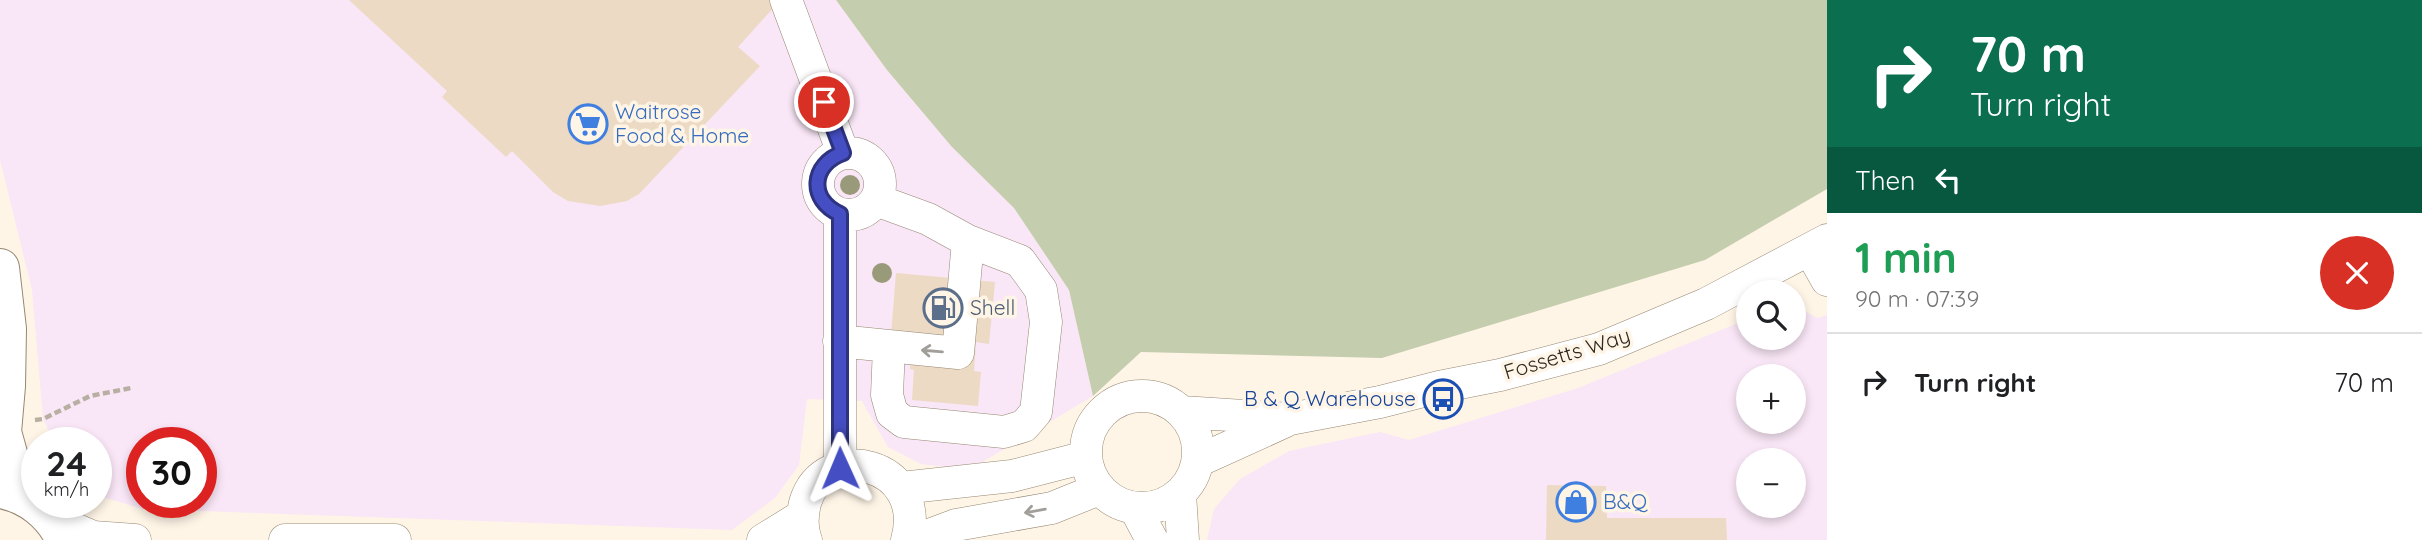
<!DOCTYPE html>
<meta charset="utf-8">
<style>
:root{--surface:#fff;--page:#f6f6f6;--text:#202124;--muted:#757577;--line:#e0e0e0}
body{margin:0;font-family:Quicksand,sans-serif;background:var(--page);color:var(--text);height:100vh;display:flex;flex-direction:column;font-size:26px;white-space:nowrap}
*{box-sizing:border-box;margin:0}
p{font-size:23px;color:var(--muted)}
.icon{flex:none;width:38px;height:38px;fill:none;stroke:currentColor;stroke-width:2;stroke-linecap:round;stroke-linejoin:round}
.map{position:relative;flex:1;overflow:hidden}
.sheet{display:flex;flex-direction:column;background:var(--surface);width:595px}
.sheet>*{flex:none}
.hud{background:#0b6e4f;color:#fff;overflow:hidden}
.fabs{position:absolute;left:1736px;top:280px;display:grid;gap:14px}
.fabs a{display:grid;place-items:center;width:70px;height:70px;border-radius:50%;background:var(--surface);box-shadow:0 4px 10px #0003;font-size:35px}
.speed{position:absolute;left:21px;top:427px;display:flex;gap:14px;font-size:35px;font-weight:700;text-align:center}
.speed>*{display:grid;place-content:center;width:91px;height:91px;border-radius:50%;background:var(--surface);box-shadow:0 4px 10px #0003;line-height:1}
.speed small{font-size:18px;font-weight:400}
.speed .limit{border:10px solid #d22;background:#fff;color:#111}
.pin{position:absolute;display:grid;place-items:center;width:60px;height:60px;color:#fff;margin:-30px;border:4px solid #fff;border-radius:50%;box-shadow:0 2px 7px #0007}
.me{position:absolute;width:77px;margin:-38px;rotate:359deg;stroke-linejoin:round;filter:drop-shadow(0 0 5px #0008)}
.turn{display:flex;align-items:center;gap:24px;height:147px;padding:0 28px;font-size:32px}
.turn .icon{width:91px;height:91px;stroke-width:2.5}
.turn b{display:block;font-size:49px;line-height:60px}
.then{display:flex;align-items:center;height:66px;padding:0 28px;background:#0003;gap:14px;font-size:26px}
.round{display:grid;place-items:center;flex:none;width:74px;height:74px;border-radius:37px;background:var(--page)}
.headline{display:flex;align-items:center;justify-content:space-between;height:119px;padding:0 28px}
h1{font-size:42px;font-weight:700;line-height:52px;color:#1e9e55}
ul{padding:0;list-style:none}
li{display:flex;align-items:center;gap:21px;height:98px;padding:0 28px;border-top:2px solid var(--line)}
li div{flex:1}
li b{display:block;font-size:26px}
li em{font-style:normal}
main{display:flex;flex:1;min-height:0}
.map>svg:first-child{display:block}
.commercial{fill:#f9e6f6;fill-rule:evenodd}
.forest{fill:#c4cdae}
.building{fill:#ecdac4}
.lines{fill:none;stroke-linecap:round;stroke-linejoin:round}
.minor-casing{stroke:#958772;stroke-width:33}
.major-casing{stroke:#958772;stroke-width:40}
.path{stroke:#b7afa2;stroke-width:4.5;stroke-dasharray:7 3.5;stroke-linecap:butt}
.minor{stroke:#fff;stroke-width:32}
.major{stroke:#fff;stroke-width:38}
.tree{fill:#999a79}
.oneway{stroke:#a29f9b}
.route-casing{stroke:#2d337e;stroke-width:18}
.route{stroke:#454ec2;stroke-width:12}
.labels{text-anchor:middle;stroke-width:7;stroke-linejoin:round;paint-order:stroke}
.shop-label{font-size:21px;fill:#366cbe;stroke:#fff5e7;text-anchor:start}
.service-label{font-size:21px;fill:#4e5e75;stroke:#fff5e7;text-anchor:start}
.street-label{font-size:21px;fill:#302a21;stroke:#fff5e7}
.transit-label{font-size:21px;fill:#164399;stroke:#fff5e7;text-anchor:end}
</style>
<main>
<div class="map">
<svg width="1827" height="540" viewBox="0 0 1827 540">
<rect width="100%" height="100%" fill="#fff5e7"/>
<path class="commercial" d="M 0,0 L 836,0 L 887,70 L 952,147 L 1014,208 L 1069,290 L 1093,396 L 969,470 L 921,464 L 888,447 L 862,401 L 807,399 L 799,465 L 775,498 L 732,530 L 143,509 L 96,495 L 96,443 L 55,443 L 43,419 L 32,290 L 0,160 ZM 142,443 L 201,443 L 201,502 L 142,502 Z
M 1794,309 L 1802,310 L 1818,318 L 1827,315 L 1827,540 L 1207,540 L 1214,509 L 1240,479 L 1289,451 L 1380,432 L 1409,440 L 1578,388 L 1748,319 L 1748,338 L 1794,338 ZM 1748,376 L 1794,376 L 1794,422 L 1748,422 ZM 1748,460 L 1794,460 L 1794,506 L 1748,506 Z"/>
<path class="forest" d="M 836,0 L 1827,0 L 1827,189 L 1705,260 L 1382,358 L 1141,352 L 1093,396 L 1069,290 L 1014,208 L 952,147 L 887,70 Z"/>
<path class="building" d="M 349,0 L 772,0 L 777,4 L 738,47 L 760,66 L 639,194 L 627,201 L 600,206 L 568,201 L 553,192 L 512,151 L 506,157 L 442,97 L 447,91 Z
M 896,273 L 995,282 L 989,344 L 976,342 L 974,371 L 981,372 L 978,406 L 912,400 L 914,370 L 910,369 L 912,337 L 891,335 Z
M 1547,485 L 1606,486 L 1607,518 L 1726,518 L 1727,540 L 1546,540 Z"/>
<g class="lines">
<g class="minor-casing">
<path id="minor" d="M 786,0 L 843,153
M818 184a31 31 0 1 1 62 0a31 31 0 1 1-62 0Z
M 1810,250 L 1827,280
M 839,341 L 958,353 L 968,241 L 928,219 L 876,200
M 889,347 L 887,395 L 892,413 L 904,422 L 1004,432 L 1024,426 L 1036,412 L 1046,322 L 1041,290 L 1020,261 L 968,241
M1086 452a56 56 0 1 1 112 0a56 56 0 1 1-112 0Z
M 1182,412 L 1290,419 L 1380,402 L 1439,387 L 1500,375 L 1599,349 L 1706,304 L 1827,240
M 1198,461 L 1286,421
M 840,468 L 840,214
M 901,488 L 1012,476 L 1086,457
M 1180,494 L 1183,540
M 1135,508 L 1152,540
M 54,520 L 93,537 L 135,540
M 285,540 L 395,540
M 763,540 L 802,516
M 806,540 C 801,528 802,516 805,503 C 824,438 928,462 907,540
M 916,540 L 956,525 L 1052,508 L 1099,489"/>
</g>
<g class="major-casing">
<path id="major" d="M 0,268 L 7,329 L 6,386 L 2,432 L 19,493
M 0,489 C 29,494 53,513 65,540"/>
</g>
<path class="path" d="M 35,420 L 43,419 L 90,396 L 131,388"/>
<use href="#minor" class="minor"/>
<use href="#major" class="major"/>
</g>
<g class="tree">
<circle cx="850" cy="185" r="10"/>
<circle cx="882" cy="273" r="10"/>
</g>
<defs><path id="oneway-shaft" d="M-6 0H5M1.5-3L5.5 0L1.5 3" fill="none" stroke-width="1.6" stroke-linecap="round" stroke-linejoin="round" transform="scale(1.75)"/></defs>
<g class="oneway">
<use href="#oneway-shaft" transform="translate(932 351) rotate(-175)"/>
<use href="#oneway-shaft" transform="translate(1035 511) rotate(170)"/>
</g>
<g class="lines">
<g class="route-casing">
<path id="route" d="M 824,102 L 843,153 C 811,164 808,200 840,214 L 840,468"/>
</g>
<use href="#route" class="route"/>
</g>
<defs>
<g id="supermarket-ring" transform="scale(2.0125)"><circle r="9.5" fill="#fff5e7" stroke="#3f7fe0" stroke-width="1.5"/><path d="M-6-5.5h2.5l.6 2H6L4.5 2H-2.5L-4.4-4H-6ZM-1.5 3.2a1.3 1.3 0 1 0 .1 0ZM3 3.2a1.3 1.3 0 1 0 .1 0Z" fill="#3f7fe0"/></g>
<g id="fuel-ring" transform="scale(2.0125)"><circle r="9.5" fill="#fff5e7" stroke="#5c6f8a" stroke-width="1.5"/><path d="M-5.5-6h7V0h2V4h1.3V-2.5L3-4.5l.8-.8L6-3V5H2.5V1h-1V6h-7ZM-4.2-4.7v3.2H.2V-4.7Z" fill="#5c6f8a"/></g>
<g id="bus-ring" transform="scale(2.0125)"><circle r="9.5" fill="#fff5e7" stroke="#1a4fb4" stroke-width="1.5"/><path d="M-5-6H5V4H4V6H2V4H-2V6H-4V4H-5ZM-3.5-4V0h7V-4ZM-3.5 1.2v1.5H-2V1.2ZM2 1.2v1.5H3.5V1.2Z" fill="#1a4fb4"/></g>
<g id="shop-ring" transform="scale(2.0125)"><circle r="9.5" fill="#fff5e7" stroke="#3f7fe0" stroke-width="1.5"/><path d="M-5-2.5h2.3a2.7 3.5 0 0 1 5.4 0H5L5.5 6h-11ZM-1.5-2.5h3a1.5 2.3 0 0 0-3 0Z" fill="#3f7fe0"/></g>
</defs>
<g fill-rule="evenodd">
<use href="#supermarket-ring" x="588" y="124"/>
<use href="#fuel-ring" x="943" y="308"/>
<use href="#bus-ring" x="1443" y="399"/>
<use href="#shop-ring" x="1576" y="502"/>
</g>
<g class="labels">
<g class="shop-label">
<text x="615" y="119">Waitrose<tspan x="615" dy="24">Food &amp; Home</tspan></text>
<text x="1603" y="509">B&amp;Q</text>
</g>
<g class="service-label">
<text x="970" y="315">Shell</text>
</g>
<g class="street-label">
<text transform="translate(1567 354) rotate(-17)" y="7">Fossetts Way</text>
</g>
<g class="transit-label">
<text x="1416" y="406">B &amp; Q Warehouse</text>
</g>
</g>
</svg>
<div class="fabs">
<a><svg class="icon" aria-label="search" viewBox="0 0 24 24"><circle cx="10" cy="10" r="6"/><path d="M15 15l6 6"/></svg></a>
<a>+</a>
<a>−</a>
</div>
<div class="speed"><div>24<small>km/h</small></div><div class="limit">30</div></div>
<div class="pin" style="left:824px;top:102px;background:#d93025"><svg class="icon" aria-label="arrive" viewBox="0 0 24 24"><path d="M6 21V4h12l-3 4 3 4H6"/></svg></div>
<svg class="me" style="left:840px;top:468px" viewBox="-20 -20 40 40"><path d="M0-17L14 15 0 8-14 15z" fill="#454ec2" stroke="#fff" stroke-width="4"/></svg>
</div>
<section class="sheet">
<div class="hud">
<div class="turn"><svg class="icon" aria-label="right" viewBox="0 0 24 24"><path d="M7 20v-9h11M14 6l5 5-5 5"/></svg><div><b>70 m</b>Turn right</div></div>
<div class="then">Then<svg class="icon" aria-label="left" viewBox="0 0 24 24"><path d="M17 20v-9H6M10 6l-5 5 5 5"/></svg></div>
</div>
<div class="headline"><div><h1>1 min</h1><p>90 m · 07:39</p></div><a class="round" style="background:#d93025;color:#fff"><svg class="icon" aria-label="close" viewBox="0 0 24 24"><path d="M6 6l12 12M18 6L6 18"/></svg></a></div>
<ul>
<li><svg class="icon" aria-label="right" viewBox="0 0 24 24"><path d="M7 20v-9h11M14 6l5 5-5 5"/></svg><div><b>Turn right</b></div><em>70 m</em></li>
</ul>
</section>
</main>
